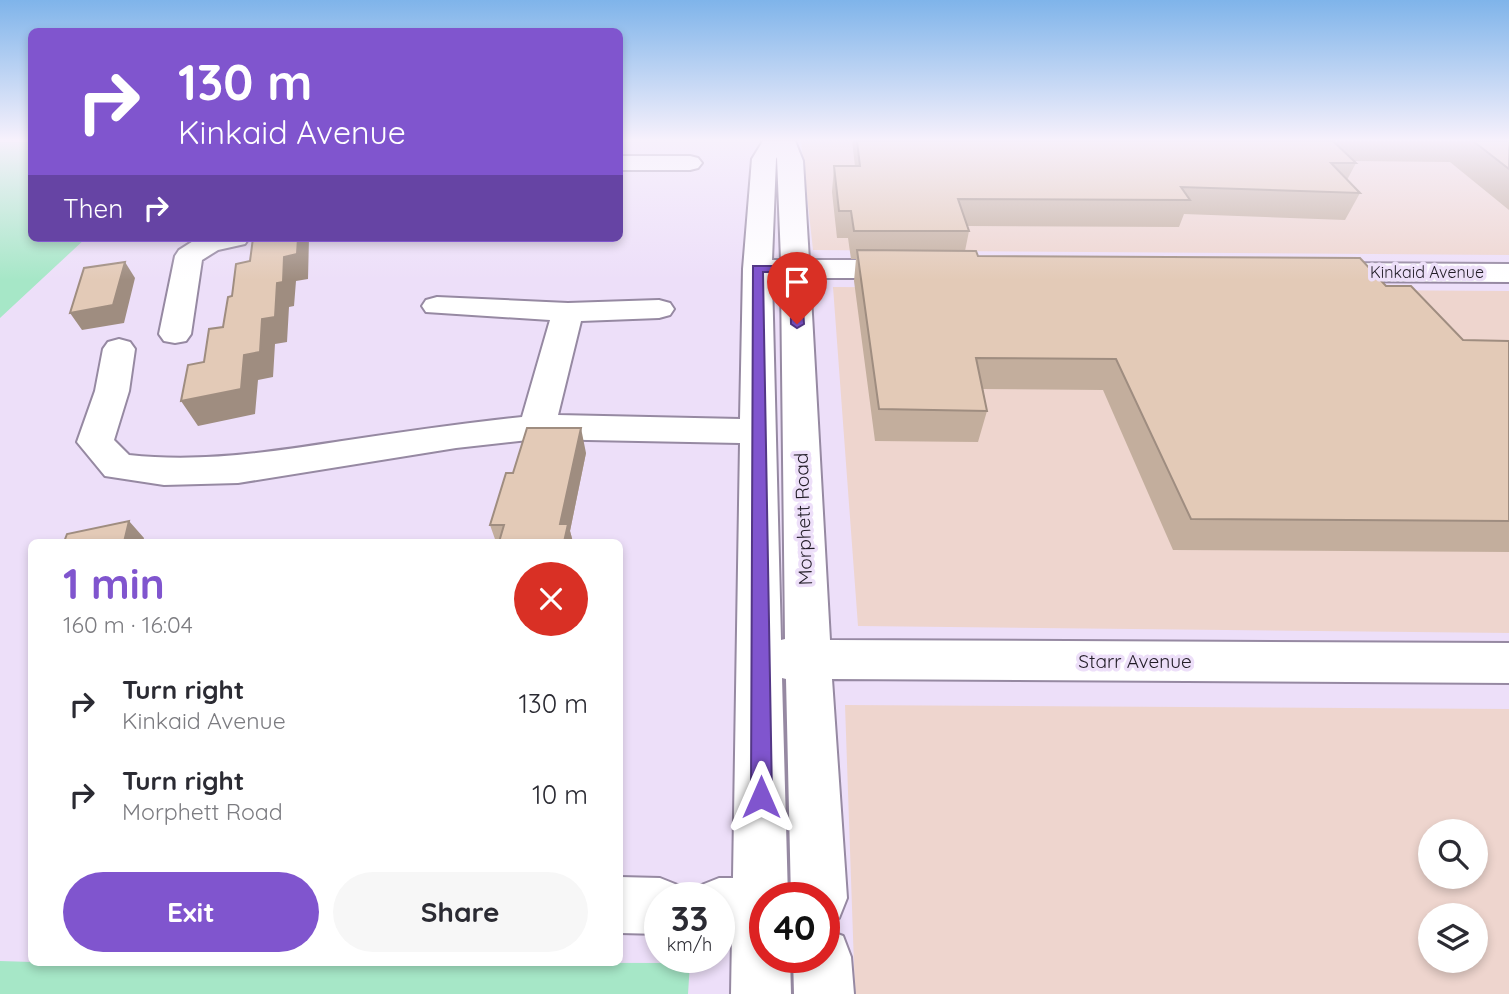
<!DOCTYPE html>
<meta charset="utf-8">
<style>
:root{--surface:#fff;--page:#f7f7f7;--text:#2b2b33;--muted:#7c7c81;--accent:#8055ce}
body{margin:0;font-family:Quicksand,sans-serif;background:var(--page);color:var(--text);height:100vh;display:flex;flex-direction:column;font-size:26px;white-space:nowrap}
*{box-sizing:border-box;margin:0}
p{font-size:23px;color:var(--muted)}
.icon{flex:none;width:38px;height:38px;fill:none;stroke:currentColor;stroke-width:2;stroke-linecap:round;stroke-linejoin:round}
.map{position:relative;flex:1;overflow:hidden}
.details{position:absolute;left:28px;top:539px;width:595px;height:427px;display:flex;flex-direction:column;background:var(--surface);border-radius:10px;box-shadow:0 4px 10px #0003}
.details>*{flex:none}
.hud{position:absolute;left:28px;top:28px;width:595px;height:214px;border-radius:10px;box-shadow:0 4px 10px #0003;background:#8055ce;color:#fff;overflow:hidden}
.fabs{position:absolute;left:1418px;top:819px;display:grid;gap:14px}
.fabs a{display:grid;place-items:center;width:70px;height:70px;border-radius:50%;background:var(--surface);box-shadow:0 4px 10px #0003;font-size:35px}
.speed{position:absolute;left:644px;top:882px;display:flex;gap:14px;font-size:35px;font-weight:700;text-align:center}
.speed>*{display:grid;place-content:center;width:91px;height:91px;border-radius:50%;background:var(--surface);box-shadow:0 4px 10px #0003;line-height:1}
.speed small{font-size:18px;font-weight:400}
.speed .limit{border:10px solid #d22;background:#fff;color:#111}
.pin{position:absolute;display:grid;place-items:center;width:60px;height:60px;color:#fff;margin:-72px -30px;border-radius:50% 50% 50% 0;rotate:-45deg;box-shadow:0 0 7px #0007}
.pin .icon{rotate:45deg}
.me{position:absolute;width:77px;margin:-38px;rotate:0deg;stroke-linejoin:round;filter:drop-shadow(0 0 5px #0008)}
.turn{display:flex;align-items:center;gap:24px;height:147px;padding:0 35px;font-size:32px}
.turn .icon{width:91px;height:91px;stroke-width:2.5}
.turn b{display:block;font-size:49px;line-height:60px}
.then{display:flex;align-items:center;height:66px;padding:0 35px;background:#0003;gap:14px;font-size:26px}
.round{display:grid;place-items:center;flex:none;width:74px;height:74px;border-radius:37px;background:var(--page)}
.overview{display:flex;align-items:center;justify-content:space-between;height:119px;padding:0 35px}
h1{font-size:42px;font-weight:700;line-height:52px;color:var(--accent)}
.button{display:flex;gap:14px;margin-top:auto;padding:14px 35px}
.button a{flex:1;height:80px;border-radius:42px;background:var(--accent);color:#fff;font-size:28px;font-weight:700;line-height:80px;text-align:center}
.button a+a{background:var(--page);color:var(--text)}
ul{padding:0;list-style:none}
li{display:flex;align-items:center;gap:21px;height:91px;padding:0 35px}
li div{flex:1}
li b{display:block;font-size:26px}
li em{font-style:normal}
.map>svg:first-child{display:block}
.commercial{fill:#eed5ce;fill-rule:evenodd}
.green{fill:#a6e7c7}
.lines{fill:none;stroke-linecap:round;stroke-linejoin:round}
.minor-casing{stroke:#9689a2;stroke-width:4}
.minor{fill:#fff;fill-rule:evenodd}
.wall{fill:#c3ae9d}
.shaded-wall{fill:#9f8d80}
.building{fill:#e3cab7;stroke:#9f8d80;stroke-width:2}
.route{fill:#8055ce;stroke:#533786;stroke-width:2}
.labels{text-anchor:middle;stroke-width:7;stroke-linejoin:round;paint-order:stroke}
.far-street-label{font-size:16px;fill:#211c26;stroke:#eddff9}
.street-label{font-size:19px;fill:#211c26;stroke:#eddff9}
</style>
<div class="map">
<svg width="1509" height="994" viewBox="0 0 1509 994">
<rect width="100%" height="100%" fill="#eddff9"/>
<path class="commercial" d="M 801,141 L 1509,141 L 1509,255 L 813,250 Z
M 833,287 L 1509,291 L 1509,633 L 858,626 Z
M 845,705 L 1509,709 L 1509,994 L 855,994 ZM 1430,831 L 1475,831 L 1475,877 L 1430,877 ZM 1430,915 L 1475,915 L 1475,961 L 1430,961 Z"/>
<path class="green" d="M 0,142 L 31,142 L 32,238 L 86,238 L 0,318 Z
M 0,961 L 32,962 L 690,963 L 688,994 L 0,994 Z"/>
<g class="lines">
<g class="minor-casing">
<path id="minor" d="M 763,141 L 795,141 L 803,161 L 809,260 L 906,260 L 916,263 L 920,269 L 916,275 L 906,278 L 810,278 L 830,640 L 1509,643 L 1509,683 L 832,679 L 847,898 L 839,918 L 824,924 L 824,898 L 791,898 L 786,679 L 782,678 L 788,898 L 765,898 L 765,957 L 790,957 L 791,994 L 731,994 L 732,934 L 719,934 L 719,898 L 694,898 L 699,886 L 719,878 L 733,878 L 740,443 L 537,439 L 456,448 L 238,483 L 164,485 L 105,476 L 77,442 L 95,391 L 103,349 L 108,342 L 119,339 L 130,342 L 135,349 L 129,391 L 114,440 L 129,455 C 201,463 270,452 342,441 C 402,432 462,423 522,417 L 550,320 L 426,312 L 422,306 L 426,300 L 437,297 L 568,303 L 659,300 L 670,303 L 674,309 L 670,315 L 659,318 L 581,321 L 558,415 L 740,419 L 743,269 L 752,159 ZM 777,157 L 781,260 L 772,260 L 776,159 ZM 772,278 L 781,278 L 785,639 L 781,640 Z
M 620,156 L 690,156 L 698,158 L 702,163 L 698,168 L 690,170 L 620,170 Z
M 198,238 L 249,238 L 245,244 L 218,250 L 202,260 L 191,334 L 186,341 L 175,343 L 164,341 L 159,334 L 175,256 L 179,250 Z
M 1320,263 L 1509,264 L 1509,282 L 1320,281 L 1310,278 L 1306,272 L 1310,266 Z
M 620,877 L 660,878 L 680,886 L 685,898 L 660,898 L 660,934 L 620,933 Z
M 824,929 L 843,936 L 851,957 L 854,994 L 794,994 L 793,957 L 824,957 Z"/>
</g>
<use href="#minor" class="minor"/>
</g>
<path class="wall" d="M 852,141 L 1509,141 L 1509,210 L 1450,162 L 1354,161 L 1356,163 L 1347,180 L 1360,193 L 1345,220 L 1184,214 L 1179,227 L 967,226 L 969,231 L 965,251 L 978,256 L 1386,286 L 1463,340 L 1509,341 L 1509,552 L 1173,550 L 1103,390 L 983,389 L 987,411 L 978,442 L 875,441 L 854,281 L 856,259 L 851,259 L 848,238 L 837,238 L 832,192 L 834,166 L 855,166 Z
M 586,453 L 570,531 L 573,542 L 496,542 L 490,525 L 513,473 Z"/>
<path class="shaded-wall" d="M 298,238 L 309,238 L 308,279 L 296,281 L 294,306 L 289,307 L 287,342 L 275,344 L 273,377 L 258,380 L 255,414 L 198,426 L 181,401 L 244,355 L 262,319 L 277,283 L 284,257 Z
M 125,262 L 135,278 L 124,323 L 82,330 L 70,313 Z
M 581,428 L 586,453 L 570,531 L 573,542 L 564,542 L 560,524 Z
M 129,521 L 144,538 L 143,542 L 124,542 Z"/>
<path class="building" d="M 857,141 L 1333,141 L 1356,163 L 1331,163 L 1360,193 L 1181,187 L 1190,200 L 958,199 L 969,231 L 854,231 L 851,211 L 839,211 L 834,166 L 860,166 Z
M 1473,141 L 1509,141 L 1509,169 Z
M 253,238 L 298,238 L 297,254 L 284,257 L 283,282 L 277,283 L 275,317 L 262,319 L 260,352 L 244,355 L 241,389 L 181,401 L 188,365 L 204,362 L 209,329 L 223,327 L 228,297 L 232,296 L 236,264 L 250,261 Z
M 857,250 L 976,251 L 978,256 L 1360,258 L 1386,286 L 1411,286 L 1463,340 L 1509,341 L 1509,521 L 1191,519 L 1116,359 L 976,358 L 987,411 L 879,409 Z
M 125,262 L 113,305 L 70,313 L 84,268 Z
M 527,428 L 581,428 L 560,524 L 568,524 L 564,542 L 499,542 L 504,525 L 490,525 L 506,473 L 513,473 Z
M 129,521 L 124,542 L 64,542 L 67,534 Z"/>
<linearGradient id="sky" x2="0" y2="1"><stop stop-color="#7fb4ea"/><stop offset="0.5" stop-color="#f7f1fc"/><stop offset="1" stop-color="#f7f1fc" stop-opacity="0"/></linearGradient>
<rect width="1509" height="280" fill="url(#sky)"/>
<path class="route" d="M 753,266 L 800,266 L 804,324 L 797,328 L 791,324 L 790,272 L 763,272 L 772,797 L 769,804 L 761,807 L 754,804 L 751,797 Z"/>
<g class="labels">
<g class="far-street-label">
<text x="1427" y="278">Kinkaid Avenue</text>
</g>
<g class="street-label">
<text transform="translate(803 519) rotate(-92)" y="7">Morphett Road</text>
<text x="1135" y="668">Starr Avenue</text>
</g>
</g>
</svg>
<div class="fabs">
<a><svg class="icon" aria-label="search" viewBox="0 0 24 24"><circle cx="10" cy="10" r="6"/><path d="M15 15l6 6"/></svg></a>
<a><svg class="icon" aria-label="layers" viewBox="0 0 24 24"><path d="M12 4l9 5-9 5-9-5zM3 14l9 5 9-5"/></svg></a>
</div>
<div class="speed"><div>33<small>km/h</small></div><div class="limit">40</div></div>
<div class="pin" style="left:797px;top:324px;background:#d93025"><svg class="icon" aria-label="arrive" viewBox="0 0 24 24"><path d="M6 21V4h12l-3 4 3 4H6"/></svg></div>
<svg class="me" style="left:761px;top:797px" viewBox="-20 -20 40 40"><path d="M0-17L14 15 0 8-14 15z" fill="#8055ce" stroke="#fff" stroke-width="4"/></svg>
<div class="hud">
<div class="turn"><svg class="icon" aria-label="right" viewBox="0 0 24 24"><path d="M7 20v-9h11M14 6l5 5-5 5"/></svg><div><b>130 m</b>Kinkaid Avenue</div></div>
<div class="then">Then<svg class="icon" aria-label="right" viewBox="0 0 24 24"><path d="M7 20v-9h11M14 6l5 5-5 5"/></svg></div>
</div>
<section class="details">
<div class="overview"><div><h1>1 min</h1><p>160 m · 16:04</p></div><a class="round" style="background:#d93025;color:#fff"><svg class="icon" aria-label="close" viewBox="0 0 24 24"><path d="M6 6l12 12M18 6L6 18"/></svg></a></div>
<ul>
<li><svg class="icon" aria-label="right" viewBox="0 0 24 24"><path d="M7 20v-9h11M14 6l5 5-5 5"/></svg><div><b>Turn right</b><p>Kinkaid Avenue</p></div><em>130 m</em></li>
<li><svg class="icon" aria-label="right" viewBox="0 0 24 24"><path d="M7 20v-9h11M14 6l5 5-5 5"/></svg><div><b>Turn right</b><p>Morphett Road</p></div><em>10 m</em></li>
</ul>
<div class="button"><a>Exit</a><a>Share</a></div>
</section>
</div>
